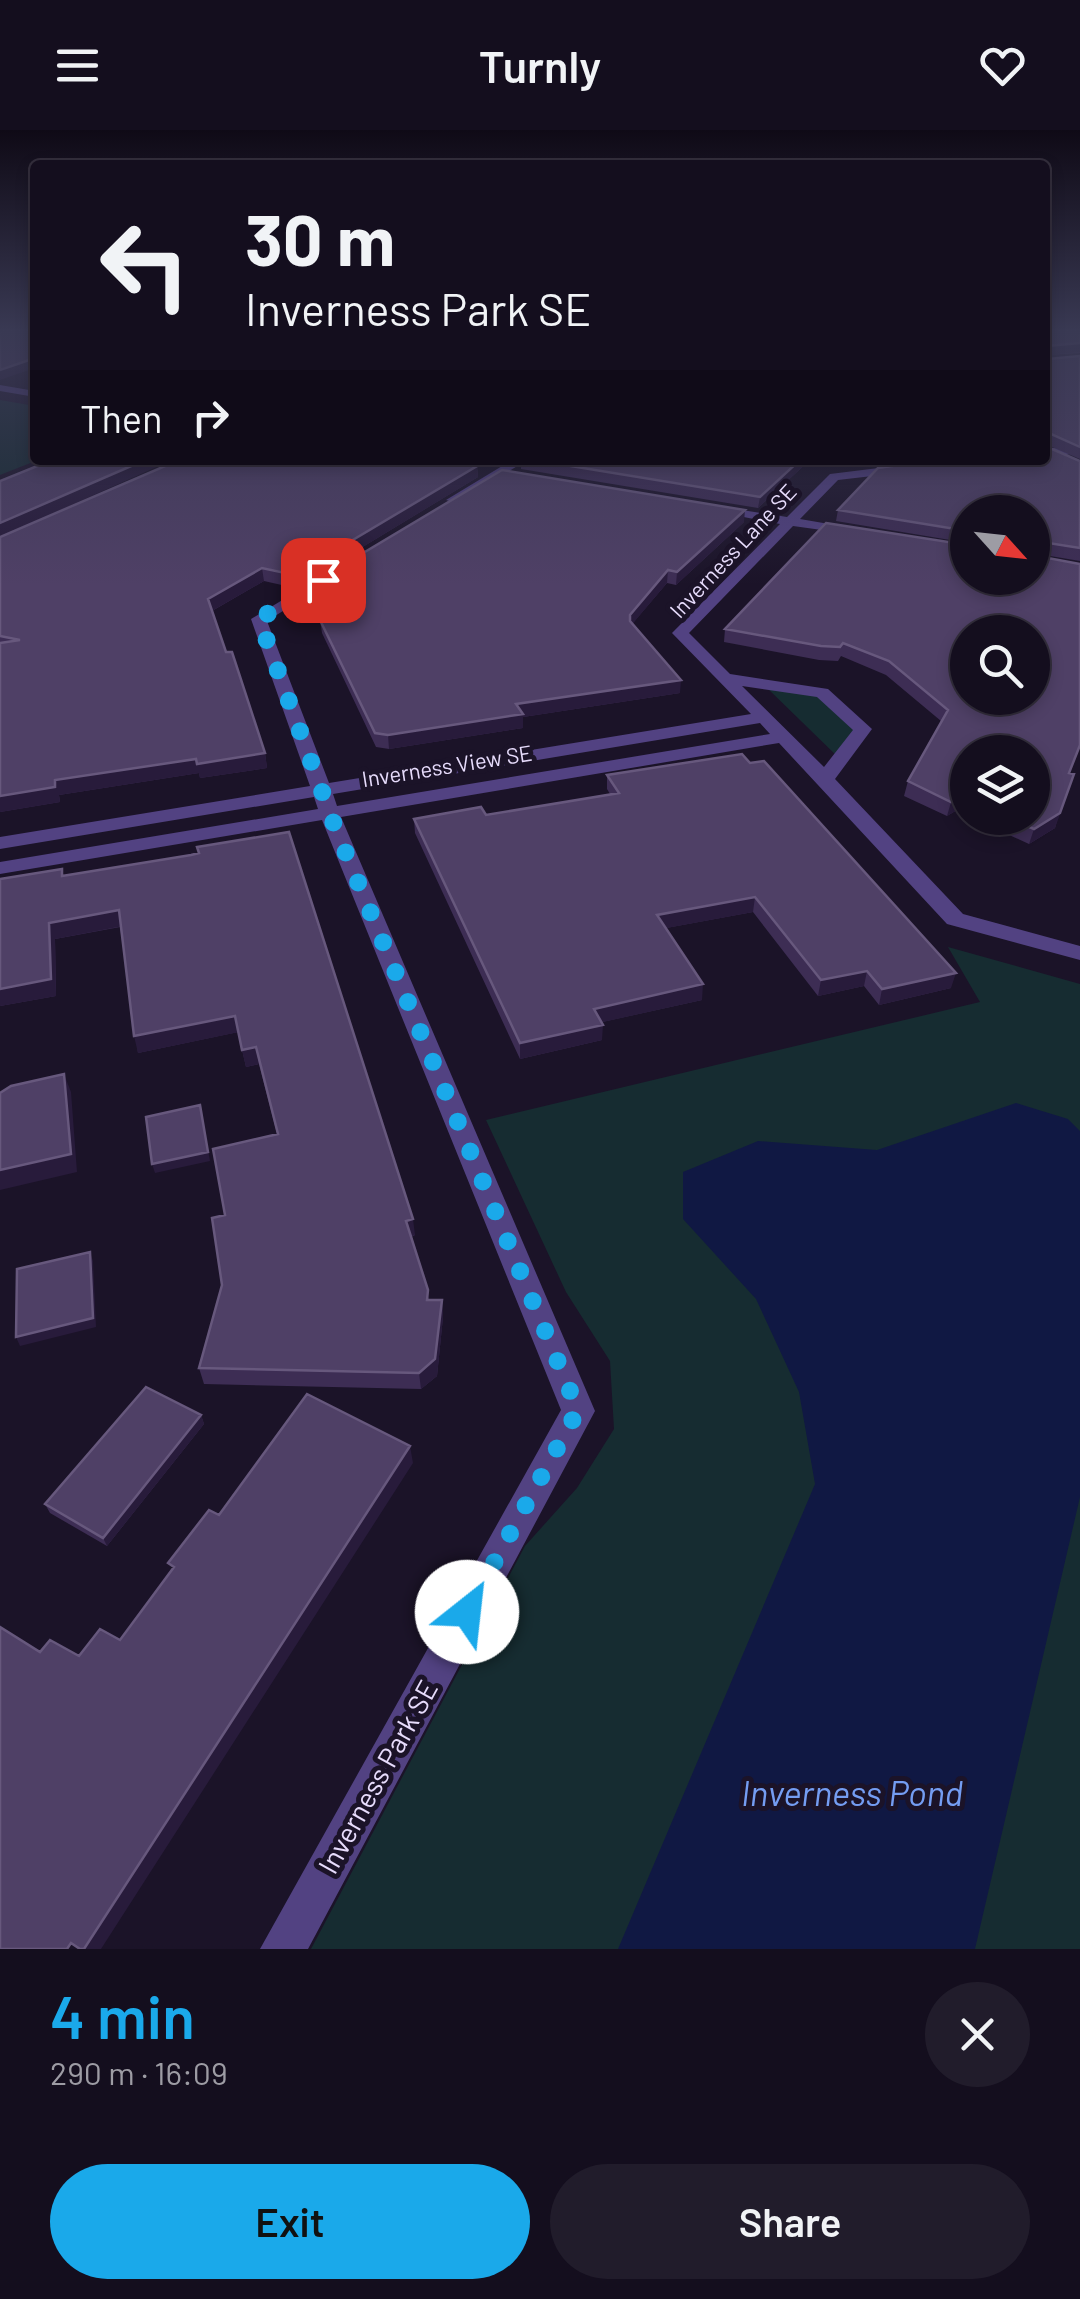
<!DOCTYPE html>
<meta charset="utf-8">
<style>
:root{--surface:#140e1e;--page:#211c2b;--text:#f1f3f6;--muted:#9d9ca4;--line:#332e3c;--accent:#1aa9ea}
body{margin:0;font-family:Barlow,sans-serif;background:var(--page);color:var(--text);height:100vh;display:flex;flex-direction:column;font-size:38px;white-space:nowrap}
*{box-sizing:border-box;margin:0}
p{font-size:32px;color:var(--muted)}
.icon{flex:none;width:55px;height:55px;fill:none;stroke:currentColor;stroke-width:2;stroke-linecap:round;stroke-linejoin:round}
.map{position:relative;height:1819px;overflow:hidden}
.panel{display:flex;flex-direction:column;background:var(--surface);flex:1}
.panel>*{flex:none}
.banner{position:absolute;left:30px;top:30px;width:1020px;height:305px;border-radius:10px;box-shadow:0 5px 15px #0003,0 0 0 2px var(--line);background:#140e1e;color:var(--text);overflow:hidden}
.needle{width:65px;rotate:117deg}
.tools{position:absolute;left:950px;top:365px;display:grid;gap:20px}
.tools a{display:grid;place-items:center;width:100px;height:100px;border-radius:50%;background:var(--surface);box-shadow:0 5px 15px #0003,0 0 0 2px var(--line);font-size:50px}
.pin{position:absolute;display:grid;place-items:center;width:85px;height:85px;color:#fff;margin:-42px;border-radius:20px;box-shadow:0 5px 15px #0006}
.me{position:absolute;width:110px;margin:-55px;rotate:29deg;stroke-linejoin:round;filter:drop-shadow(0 0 8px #0008)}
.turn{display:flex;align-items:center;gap:35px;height:210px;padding:0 50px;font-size:45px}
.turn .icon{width:130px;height:130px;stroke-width:2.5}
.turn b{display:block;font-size:70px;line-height:85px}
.then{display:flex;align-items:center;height:95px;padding:0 50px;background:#0003;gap:20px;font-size:38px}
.round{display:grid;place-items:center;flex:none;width:105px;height:105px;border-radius:52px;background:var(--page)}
.head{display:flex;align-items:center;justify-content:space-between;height:170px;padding:0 50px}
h1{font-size:60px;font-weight:600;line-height:75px;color:var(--accent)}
.cta{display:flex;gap:20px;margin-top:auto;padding:20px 50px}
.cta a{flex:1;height:115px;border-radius:60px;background:var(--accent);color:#111;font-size:40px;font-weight:600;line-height:115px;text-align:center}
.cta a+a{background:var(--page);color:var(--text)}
header{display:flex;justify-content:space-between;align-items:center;height:130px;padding:0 50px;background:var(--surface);font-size:45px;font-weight:600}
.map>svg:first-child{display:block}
.green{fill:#162c31}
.water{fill:#101843}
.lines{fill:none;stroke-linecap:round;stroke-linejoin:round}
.minor{fill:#524282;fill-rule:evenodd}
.wall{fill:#3d2d54}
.shaded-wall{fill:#281b3b}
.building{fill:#4f4066;stroke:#67587d;stroke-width:2.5;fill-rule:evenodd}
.route{stroke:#1aa9ea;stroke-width:18;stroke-dasharray:0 32.4}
.labels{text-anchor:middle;stroke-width:10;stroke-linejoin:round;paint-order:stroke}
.far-street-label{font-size:22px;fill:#e7dcfc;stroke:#1b1328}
.street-label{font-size:28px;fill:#e7dcfc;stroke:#1b1328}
.near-water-label{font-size:35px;font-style:italic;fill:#749df2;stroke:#1b1328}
</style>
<header><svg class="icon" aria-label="menu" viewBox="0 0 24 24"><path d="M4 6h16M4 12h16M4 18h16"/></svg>Turnly<svg class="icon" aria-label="heart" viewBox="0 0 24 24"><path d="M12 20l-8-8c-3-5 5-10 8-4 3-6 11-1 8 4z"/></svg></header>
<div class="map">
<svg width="1080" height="1819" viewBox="0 0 1080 1819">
<rect width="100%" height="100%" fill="#1b1328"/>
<path class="green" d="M 0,270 L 35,276 L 35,330 L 38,330 L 0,345 Z
M 763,554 L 822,563 L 863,599 L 840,629 Z
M 948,817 L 1080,854 L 1080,1819 L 311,1819 L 525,1416 L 577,1358 L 614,1299 L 610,1231 L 566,1162 L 486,990 L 980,872 Z"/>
<path class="water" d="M 1016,973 L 1068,989 L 1080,1001 L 1080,1367 L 975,1819 L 618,1819 L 815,1354 L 799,1262 L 756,1169 L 683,1089 L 683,1042 L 758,1011 L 877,1020 Z"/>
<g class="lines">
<path class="minor" d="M 0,255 L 35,261 L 35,267 L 0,261 Z
M 1080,315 L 1080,323 L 1045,327 L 1045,319 Z
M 512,330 L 527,330 L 457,373 L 446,370 Z
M 903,335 L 907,342 L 838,350 L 800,389 L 858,399 L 858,405 L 793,396 L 689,503 L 730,544 L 828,559 L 872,599 L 835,649 L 963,784 L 1080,816 L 1080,830 L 947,794 L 779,613 L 341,687 L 595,1281 L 308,1819 L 260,1819 L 561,1280 L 322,690 L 0,744 L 0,732 L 318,679 L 314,667 L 0,719 L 0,707 L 310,656 L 251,489 L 345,432 L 350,433 L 350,439 L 267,491 L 329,653 L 751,584 L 672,503 L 780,394 L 703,379 L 710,375 L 787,387 L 830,344 ZM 742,556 L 817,567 L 853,600 L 824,637 ZM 760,593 L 770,604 L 337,676 L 333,664 Z"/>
</g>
<path class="wall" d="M 1045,200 L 1080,200 L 1080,223 L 1046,225 L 1048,229 L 1080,226 L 1080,329 L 1045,314 Z
M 179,330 L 505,330 L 496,335 L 449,330 L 477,336 L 478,347 L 295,458 L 264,451 L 212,481 L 226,522 L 265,623 L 267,638 L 200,648 L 199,643 L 59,665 L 60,672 L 0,682 L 0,407 Z
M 521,330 L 810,330 L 758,378 L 521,339 Z
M 1080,331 L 1080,431 L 1032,423 L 968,382 L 968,413 L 836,391 L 838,380 Z
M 744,392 L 676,455 L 667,453 L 632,494 L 680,563 L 523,587 L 523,598 L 389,619 L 376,617 L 322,503 L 320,490 L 336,466 L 320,463 L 318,450 Z
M 968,415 L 1070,643 L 1055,698 L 1029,714 L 972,688 L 1032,688 L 968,622 L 968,685 L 957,680 L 947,686 L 904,666 L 908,651 L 941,591 L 886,545 L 841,526 L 838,531 L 819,530 L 724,512 L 725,499 Z
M 607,645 L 951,858 L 879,875 L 864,856 L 818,866 L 753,782 L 666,798 L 702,870 L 602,892 L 602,910 L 520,929 L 415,703 L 414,689 L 486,685 L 610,664 L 607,659 Z
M 191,725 L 415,1105 L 411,1107 L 429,1170 L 442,1170 L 443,1187 L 437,1246 L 421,1259 L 204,1254 L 199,1238 L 222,1155 L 225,1085 L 277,1004 L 259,934 L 246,937 L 238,902 L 138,923 L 120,797 L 55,809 L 56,866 L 0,876 L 64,746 Z
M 201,1285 L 204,1294 L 107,1416 L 50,1383 L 45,1374 Z"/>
<path class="shaded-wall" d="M 1080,213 L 1080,222 L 1045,225 L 1045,218 L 1047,216 Z
M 35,228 L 35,238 L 0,250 L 0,240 Z
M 145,330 L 172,330 L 0,407 L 0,393 Z
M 800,330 L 810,330 L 758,378 L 760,367 Z
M 890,330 L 920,330 L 890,333 Z
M 477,336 L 478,347 L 295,458 L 294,445 Z
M 745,380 L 744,392 L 676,455 L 677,442 Z
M 262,438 L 264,451 L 210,482 L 208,469 Z
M 668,440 L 667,453 L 629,498 L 630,485 Z
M 681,550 L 680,563 L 523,587 L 523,598 L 389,619 L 388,605 L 516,574 Z
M 265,623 L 267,638 L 200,648 L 197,634 Z
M 196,629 L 199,643 L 59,665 L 60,672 L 0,682 L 0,666 L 55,650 Z
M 1069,659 L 1055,698 L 1029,714 L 1034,699 Z
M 961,666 L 957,680 L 947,686 L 951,672 Z
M 755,767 L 753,782 L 656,800 L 657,785 Z
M 119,780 L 123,796 L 55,809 L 56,866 L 0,876 L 0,859 L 49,793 Z
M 867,841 L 864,856 L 818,866 L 821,850 Z
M 956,843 L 951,858 L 879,875 L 882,859 Z
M 703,854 L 702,870 L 594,894 L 594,879 Z
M 235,886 L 239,902 L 138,923 L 134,906 Z
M 603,895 L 602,910 L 520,929 L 520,913 Z
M 256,917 L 259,934 L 246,937 L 242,920 Z
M 64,944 L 71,962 L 77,1042 L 0,1060 L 0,1040 Z
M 200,975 L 210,1031 L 155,1043 L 152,1034 Z
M 413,1089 L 415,1105 L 408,1107 L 406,1091 Z
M 90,1122 L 93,1131 L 96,1197 L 20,1216 L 16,1207 Z
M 442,1170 L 443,1187 L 437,1246 L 421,1259 L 419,1243 Z
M 201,1285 L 204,1294 L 107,1416 L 103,1408 Z
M 410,1316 L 413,1333 L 101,1819 L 84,1819 Z"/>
<path class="building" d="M 0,200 L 35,200 L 35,228 L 0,240 Z
M 1045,200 L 1080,200 L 1080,213 L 1047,216 L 1045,218 Z
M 1045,223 L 1048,229 L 1080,226 L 1080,317 L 1049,303 L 1045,304 Z
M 1045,316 L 1080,331 L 1080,418 L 1036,411 L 1032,414 L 1032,382 L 968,382 L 968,401 L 838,380 L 878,338 L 934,330 L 1045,330 Z
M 52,330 L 145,330 L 0,393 L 0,351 Z
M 179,330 L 448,330 L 477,336 L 294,445 L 262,438 L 208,469 L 226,522 L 232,522 L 265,623 L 197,634 L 196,629 L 55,650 L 55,657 L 0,666 L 0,513 L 20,510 L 0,506 L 0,407 Z
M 534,330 L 800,330 L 760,367 Z
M 502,340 L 745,380 L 677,442 L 668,440 L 630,485 L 630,491 L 681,550 L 516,574 L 523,584 L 388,605 L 375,603 L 320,490 L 330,471 L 348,457 L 318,450 Z
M 826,393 L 968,415 L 968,448 L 1032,448 L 1032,425 L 1080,434 L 1080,615 L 1069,643 L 1074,644 L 1060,683 L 1034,699 L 1008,688 L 1032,688 L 1032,622 L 968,622 L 968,669 L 961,666 L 951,672 L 908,651 L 948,580 L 889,531 L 843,513 L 840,517 L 821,516 L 725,499 ZM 968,502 L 1032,502 L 1032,568 L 968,568 Z
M 742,624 L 750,633 L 764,631 L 956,843 L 882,859 L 867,841 L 821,850 L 755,767 L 657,785 L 703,854 L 594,879 L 603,895 L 520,913 L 414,689 L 481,677 L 486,685 L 619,663 L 607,645 Z
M 289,702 L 413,1089 L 406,1091 L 428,1160 L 427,1170 L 442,1170 L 435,1229 L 419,1243 L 199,1238 L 222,1155 L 212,1088 L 225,1085 L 213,1019 L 278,1004 L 256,917 L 242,920 L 235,886 L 134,906 L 119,780 L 49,793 L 51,849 L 0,859 L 0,749 L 62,739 L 62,746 L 191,725 L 199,723 L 197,717 Z
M 64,944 L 71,1024 L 0,1040 L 0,963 L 11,956 Z
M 200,975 L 208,1022 L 152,1034 L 146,987 Z
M 90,1122 L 93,1188 L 16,1207 L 17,1139 Z
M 146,1257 L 201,1285 L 103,1408 L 45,1374 Z
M 307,1264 L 410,1316 L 84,1819 L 80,1819 L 71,1813 L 67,1819 L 0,1819 L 0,1497 L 40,1522 L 50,1510 L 79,1526 L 100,1499 L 120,1510 L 174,1437 L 168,1433 L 209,1380 L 219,1385 Z"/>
<linearGradient id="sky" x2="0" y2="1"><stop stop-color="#0f0a16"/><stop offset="0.44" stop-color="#393953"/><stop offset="1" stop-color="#393953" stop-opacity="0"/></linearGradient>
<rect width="1080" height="455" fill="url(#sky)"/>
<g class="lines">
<path class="route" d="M 323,450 L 259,489 L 335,697 L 578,1280 L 467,1482"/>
</g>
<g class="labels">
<g class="far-street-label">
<text transform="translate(733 421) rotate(-47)" y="8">Inverness Lane SE</text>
<text transform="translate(447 636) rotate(-9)" y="8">Inverness View SE</text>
</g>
<g class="street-label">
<text transform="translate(378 1647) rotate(-61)" y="10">Inverness Park SE</text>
</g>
<g class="near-water-label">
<text x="852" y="1676">Inverness Pond</text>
</g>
</g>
</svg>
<div class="tools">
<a><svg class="needle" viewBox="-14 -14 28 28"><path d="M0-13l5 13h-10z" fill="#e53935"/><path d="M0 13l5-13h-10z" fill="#9d9ca4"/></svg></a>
<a><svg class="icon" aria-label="search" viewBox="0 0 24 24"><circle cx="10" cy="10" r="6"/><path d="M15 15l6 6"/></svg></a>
<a><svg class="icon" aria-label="layers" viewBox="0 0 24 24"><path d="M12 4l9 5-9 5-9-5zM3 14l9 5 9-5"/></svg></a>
</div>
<div class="pin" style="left:323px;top:450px;background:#d93025"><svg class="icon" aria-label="arrive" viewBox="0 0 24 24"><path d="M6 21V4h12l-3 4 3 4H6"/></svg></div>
<svg class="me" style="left:467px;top:1482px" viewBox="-20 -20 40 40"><circle r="19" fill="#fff"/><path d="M0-13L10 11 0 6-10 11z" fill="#1aa9ea"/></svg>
<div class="banner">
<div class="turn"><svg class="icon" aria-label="left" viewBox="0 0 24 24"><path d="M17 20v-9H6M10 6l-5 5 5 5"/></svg><div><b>30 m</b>Inverness Park SE</div></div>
<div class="then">Then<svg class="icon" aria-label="right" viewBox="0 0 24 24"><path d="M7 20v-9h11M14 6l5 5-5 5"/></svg></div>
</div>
</div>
<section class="panel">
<div class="head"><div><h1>4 min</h1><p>290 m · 16:09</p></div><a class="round"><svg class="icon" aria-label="close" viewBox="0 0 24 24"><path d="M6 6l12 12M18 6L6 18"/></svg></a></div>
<div class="cta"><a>Exit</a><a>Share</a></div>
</section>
